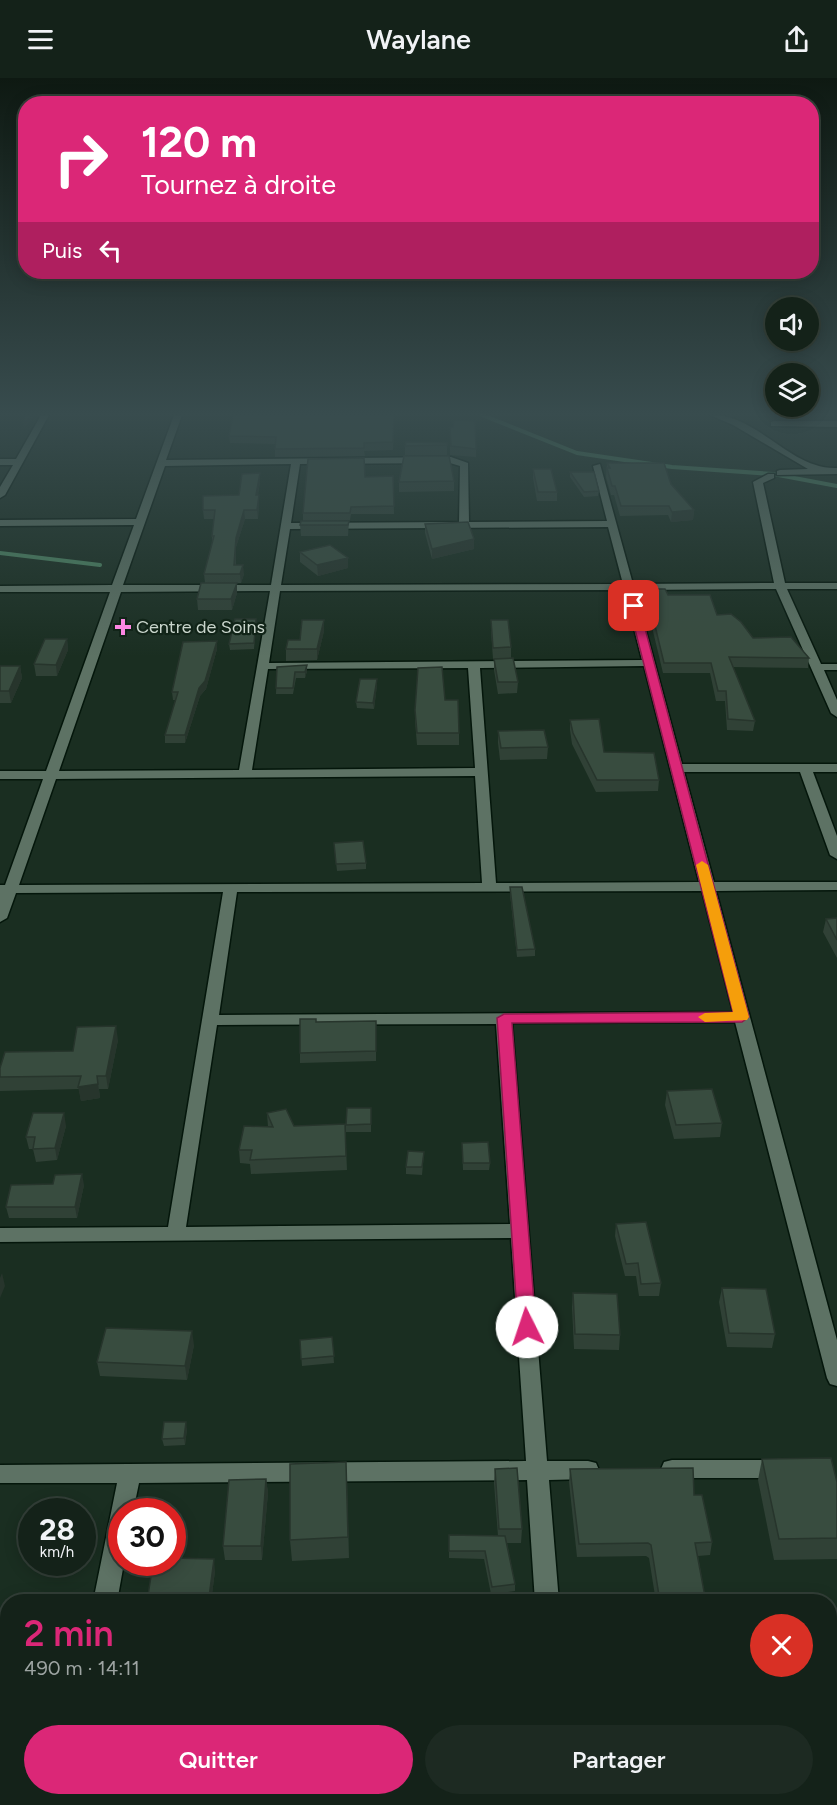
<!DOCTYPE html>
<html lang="fr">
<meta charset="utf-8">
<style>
:root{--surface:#142219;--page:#1d2a22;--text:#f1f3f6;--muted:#9da4a2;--line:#333f38;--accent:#db2777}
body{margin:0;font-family:Figtree,sans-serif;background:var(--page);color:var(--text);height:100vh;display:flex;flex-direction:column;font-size:22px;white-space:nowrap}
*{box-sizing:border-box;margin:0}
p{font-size:20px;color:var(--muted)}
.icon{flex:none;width:33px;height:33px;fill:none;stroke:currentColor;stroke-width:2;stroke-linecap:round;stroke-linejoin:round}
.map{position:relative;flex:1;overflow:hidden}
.side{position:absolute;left:0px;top:1516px;width:837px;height:212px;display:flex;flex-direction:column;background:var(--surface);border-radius:24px 24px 0 0;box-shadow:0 3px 15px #0003,0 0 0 2px var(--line)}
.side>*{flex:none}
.hud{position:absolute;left:18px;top:18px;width:801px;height:183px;border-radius:24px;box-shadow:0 3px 15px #0003,0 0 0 2px var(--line);background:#db2777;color:#fff;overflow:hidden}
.buttons{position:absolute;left:765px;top:219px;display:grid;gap:12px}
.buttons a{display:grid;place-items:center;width:54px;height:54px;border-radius:50%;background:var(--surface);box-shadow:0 3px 15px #0003,0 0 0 2px var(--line);font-size:30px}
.speed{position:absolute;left:18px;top:1420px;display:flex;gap:12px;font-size:30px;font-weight:700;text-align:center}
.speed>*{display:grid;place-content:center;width:78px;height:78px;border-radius:50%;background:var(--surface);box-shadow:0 3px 15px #0003,0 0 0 2px var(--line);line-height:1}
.speed small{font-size:15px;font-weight:400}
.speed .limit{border:9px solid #d22;background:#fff;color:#111}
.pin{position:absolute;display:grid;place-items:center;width:51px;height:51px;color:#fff;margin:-26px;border-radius:12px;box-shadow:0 3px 9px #0006}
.me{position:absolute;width:66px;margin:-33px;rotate:356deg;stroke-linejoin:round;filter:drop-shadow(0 0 4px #0008)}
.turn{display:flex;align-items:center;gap:21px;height:126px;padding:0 24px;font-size:27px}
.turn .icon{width:78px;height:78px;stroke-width:2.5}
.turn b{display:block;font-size:42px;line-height:51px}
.then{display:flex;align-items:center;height:57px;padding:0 24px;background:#0003;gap:12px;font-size:22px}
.round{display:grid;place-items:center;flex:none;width:63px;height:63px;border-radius:32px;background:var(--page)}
.summary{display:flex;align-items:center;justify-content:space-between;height:102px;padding:0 24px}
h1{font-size:36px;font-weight:600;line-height:45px;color:var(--accent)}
.action{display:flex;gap:12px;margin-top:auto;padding:12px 24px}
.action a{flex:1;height:69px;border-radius:36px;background:var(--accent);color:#fff;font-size:24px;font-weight:600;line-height:69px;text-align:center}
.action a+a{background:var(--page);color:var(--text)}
header{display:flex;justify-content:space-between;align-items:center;height:78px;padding:0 24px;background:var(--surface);font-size:27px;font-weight:600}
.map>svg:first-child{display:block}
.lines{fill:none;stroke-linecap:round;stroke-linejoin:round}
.stream{stroke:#4e8663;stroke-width:4}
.minor-casing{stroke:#04160b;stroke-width:3}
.minor{fill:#5d7264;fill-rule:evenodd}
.wall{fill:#304136}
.shaded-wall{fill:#27352c}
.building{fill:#384c3f;stroke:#27352c;stroke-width:1.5}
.route{fill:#db2777;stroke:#8e194d;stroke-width:1.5}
.slow{fill:#f59e0b}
.poi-dot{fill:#fc86e3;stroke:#112418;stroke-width:2}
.labels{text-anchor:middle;stroke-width:4.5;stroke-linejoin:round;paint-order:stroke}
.far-poi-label{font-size:18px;fill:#c9d5cc;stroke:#112418;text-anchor:start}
</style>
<header><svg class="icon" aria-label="menu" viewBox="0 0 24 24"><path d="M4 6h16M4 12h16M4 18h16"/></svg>Waylane<svg class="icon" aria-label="share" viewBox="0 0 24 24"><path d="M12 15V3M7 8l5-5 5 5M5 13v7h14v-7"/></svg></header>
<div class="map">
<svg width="837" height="1727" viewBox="0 0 837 1727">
<rect width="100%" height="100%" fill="#1a2e21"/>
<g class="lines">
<path class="stream" d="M 482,337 L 577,375 L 672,389 L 773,396 L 837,408
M 0,475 L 100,487"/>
<g class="minor-casing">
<path id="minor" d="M 41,337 L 49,337 L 5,417 L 0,420 L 0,409 L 13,387 L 0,387 L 0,381 L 16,381 Z
M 174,337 L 182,337 L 166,382 L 451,379 L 468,385 L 469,444 L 607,443 L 593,388 L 600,386 L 633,506 L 774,505 L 753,404 L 768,396 L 774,396 L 774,400 L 763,405 L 785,505 L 837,505 L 837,511 L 787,511 L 821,586 L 837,586 L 837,592 L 824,592 L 837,622 L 837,639 L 831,635 L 776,511 L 635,512 L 682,686 L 837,686 L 837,694 L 813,694 L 837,758 L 837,781 L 830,777 L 800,694 L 684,694 L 714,804 L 837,804 L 837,812 L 716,813 L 837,1262 L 837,1308 L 830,1306 L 827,1300 L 735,944 L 512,945 L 547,1383 L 588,1383 L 596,1385 L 599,1392 L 596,1399 L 588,1401 L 549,1402 L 559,1524 L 535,1524 L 527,1402 L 139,1405 L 133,1434 L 122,1434 L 122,1485 L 124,1485 L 117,1524 L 93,1524 L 117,1405 L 0,1405 L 0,1387 L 526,1383 L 511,1160 L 0,1164 L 0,1150 L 168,1149 L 223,814 L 16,815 L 7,840 L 0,844 L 0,807 L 5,807 L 43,701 L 0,701 L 0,693 L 46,693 L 110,514 L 0,514 L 0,508 L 112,507 L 134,447 L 0,448 L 0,442 L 136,441 ZM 450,385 L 460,388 L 459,444 L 291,445 L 300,386 ZM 291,386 L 271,507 L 123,507 L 165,388 ZM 608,449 L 623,506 L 281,507 L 290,451 ZM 624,512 L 642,582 L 269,585 L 280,513 ZM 270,513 L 239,692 L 59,693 L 121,514 ZM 644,588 L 699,804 L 496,805 L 480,590 ZM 468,590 L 475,690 L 252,692 L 268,591 ZM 475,698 L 482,805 L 19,807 L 56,701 ZM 702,813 L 733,934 L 219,937 L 237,814 ZM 496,946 L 510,1146 L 186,1149 L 217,947 Z
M 710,337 C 757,335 790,392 837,390 L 837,396 L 777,397 L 777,393 L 780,392 L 808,391 L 733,347 Z
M 774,343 L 837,343 L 837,349 L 771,348 L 771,344 Z
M 672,1382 L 780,1382 L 788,1384 L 791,1391 L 788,1398 L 780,1400 L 672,1400 L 664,1398 L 661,1391 L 664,1384 Z
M 830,1576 L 837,1576 L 837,1600 L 830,1600 Z
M 0,1601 L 8,1601 L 8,1625 L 0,1625 Z
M 54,1720 L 80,1720 L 79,1727 L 53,1727 Z
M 549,1720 L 575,1720 L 576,1727 L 550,1727 Z"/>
</g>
<use href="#minor" class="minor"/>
</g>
<path class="wall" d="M 394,337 L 393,372 L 364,373 L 365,378 L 275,379 L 275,366 L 230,365 L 229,358 Z
M 450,349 L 453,349 L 476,371 L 476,379 L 450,377 Z
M 447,367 L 447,377 L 405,377 L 405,368 Z
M 607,385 L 671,406 L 694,432 L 693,442 L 671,444 L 668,437 L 620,438 L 614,417 L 611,417 L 606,399 Z
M 533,391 L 557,414 L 557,423 L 537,423 L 533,400 Z
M 570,394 L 599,413 L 598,418 L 584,419 L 570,399 Z
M 260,395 L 260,404 L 258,417 L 259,417 L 259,425 L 258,441 L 245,441 L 236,469 L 236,487 L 244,496 L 241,505 L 237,505 L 237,515 L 232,532 L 198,532 L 197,521 L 205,505 L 204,496 L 212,465 L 212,458 L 214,441 L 204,441 L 203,432 L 239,417 Z
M 393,398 L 394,436 L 351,436 L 350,442 L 303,443 L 303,435 L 365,399 Z
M 454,403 L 454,413 L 399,414 L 399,404 Z
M 349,443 L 348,458 L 301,458 L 300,447 Z
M 425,446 L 474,461 L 474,471 L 432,481 L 425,455 Z
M 300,474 L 348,480 L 348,490 L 318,498 L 300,484 Z
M 646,511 L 668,517 L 717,537 L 753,560 L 809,580 L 808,590 L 733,589 L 755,643 L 753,653 L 727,652 L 725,623 L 716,623 L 710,595 L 663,595 L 645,520 Z
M 491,542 L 511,569 L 511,580 L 518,604 L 517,615 L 498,616 L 494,592 L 494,581 L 493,581 L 491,553 Z
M 256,546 L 254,571 L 230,572 L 229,566 Z
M 324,553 L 317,582 L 286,583 L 286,571 L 300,562 Z
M 67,561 L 68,572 L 57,598 L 36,598 L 34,586 Z
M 217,563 L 217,571 L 206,611 L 200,618 L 185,665 L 165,665 L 165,657 L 176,622 L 173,622 L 172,614 Z
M 307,587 L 307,593 L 305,600 L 296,600 L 293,616 L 276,616 L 277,589 Z
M 0,588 L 20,588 L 22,600 L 11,625 L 0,625 Z
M 377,601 L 377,607 L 374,631 L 357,630 L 356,624 Z
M 445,622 L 459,655 L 459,667 L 417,667 L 415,643 L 415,632 Z
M 570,642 L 604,674 L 659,702 L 658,713 L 596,714 L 572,666 L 570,652 Z
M 498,653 L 548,669 L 547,681 L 500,682 L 498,665 Z
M 334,765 L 366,785 L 366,791 L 337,793 Z
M 510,809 L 535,871 L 535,878 L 517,879 L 510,816 Z
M 837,840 L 837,880 L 823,854 L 826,841 Z
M 376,943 L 376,983 L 300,985 L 300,975 L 316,944 Z
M 118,962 L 108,1011 L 99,1011 L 100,1020 L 81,1023 L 79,1011 L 0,1013 L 0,990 Z
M 667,1013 L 722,1045 L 720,1059 L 674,1061 L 665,1027 Z
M 371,1030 L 371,1054 L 346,1054 L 346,1047 Z
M 267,1035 L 294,1048 L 345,1046 L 347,1092 L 251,1096 L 250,1086 L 240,1085 L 239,1072 L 268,1049 Z
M 66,1048 L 57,1082 L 36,1084 L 33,1071 L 29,1071 L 26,1059 Z
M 462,1065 L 490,1085 L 489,1092 L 463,1092 Z
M 424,1074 L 422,1097 L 406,1096 L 406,1089 Z
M 84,1107 L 77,1140 L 9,1140 L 6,1129 Z
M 616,1146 L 661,1205 L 659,1218 L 639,1218 L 636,1198 L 625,1198 L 615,1158 Z
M 722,1210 L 775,1256 L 772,1270 L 727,1269 L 719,1224 Z
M 573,1215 L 620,1257 L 619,1272 L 574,1271 L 572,1229 Z
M 332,1259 L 334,1285 L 302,1288 L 300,1262 Z
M 194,1267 L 187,1302 L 100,1298 L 97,1284 Z
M 187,1351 L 185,1367 L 164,1368 L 162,1361 Z
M 762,1381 L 837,1404 L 837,1481 L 774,1482 L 758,1402 Z
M 495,1391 L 522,1451 L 521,1465 L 507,1465 L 515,1506 L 515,1513 L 491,1516 L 484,1481 L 449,1480 L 449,1457 L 498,1458 L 494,1405 Z
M 570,1391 L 694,1417 L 712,1464 L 710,1477 L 698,1478 L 706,1524 L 656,1524 L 649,1480 L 646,1478 L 577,1479 L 569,1404 Z
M 266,1401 L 268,1415 L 262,1482 L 225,1482 L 223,1468 Z
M 347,1405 L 349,1480 L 292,1483 L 290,1462 Z
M 179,1458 L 181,1469 L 178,1481 L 215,1493 L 211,1524 L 147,1524 Z
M 837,1699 L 837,1727 L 673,1727 L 674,1720 L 830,1720 Z
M 248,1720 L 270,1720 L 262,1727 L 253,1727 Z
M 428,1720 L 448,1720 L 448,1725 L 429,1727 Z"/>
<path class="shaded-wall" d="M 31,337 L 35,337 L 24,351 L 24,346 Z
M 260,395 L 260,404 L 256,425 L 256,417 Z
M 259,417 L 259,425 L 258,441 L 257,432 Z
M 244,432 L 245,441 L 236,469 L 235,496 L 234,487 L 236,460 Z
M 694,432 L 693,442 L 671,444 L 672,434 Z
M 474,461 L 474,471 L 432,481 L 432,471 Z
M 348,480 L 348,490 L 318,498 L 317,487 Z
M 243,487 L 244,496 L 241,505 L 240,496 Z
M 237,505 L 237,515 L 232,532 L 231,521 Z
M 324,542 L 324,553 L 317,582 L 317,571 Z
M 67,561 L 68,572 L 57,598 L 56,587 Z
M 217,563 L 217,571 L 206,611 L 200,618 L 185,665 L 185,657 L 199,610 Z
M 307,587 L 307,593 L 305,600 L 305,594 Z
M 20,588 L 22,600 L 11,625 L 9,613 Z
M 377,601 L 377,607 L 374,631 L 373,625 Z
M 116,948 L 118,962 L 108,1011 L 106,998 Z
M 97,998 L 100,1020 L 81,1023 L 78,1009 Z
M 64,1035 L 66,1048 L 57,1082 L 55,1070 Z
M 82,1096 L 84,1107 L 77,1140 L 75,1129 Z
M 2,1195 L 5,1208 L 0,1220 L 0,1200 Z
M 192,1253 L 194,1267 L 187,1302 L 185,1288 Z
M 186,1344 L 187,1351 L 185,1367 L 184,1360 Z
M 266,1401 L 268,1415 L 262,1482 L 261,1468 Z
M 179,1458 L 181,1469 L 175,1492 L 173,1480 Z
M 214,1481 L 215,1493 L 211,1524 L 209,1524 L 209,1519 Z
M 261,1720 L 270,1720 L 262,1727 L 255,1727 L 255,1725 Z"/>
<path class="building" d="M 25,337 L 31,337 L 24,346 Z
M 233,337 L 394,337 L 393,364 L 364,365 L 364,370 L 275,371 L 276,359 L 229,358 Z
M 454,342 L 475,343 L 476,371 L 451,368 L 450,349 L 453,349 Z
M 406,364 L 447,365 L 447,367 L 405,368 Z
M 404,378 L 449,378 L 454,403 L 399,404 Z
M 364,380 L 365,399 L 393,398 L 394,428 L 351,429 L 350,435 L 303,435 L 308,381 Z
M 607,385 L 664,385 L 671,406 L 694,432 L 672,434 L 669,428 L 621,428 L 615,408 L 612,408 L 607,390 L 610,390 Z
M 533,391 L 551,391 L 557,414 L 538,414 Z
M 570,394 L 594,394 L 599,413 L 584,414 Z
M 260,395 L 256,417 L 259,417 L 257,432 L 244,432 L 236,460 L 234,487 L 243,487 L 240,496 L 204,496 L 214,458 L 212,458 L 215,432 L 203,432 L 203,418 L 239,417 L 242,396 Z
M 301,443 L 349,443 L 348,447 L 300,447 Z
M 468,444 L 474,461 L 432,471 L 425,446 Z
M 330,467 L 348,480 L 317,487 L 300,474 Z
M 201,505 L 237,505 L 231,521 L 197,521 Z
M 646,511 L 665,511 L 668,517 L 710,517 L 717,537 L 731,536 L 741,544 L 753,560 L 791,559 L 809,580 L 729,579 L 755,643 L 728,641 L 726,613 L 718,613 L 711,585 L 664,585 Z
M 235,541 L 256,541 L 254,565 L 229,566 Z
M 302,542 L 324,542 L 317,571 L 286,571 L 288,562 L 300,562 Z
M 491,542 L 508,542 L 511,569 L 493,570 Z
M 45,561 L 67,561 L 56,587 L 34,586 Z
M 217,563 L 205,603 L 199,610 L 185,657 L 165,657 L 178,614 L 172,614 L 183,564 Z
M 513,580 L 518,604 L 498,604 L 494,581 Z
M 307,587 L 305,594 L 295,594 L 293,610 L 276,610 L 277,589 Z
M 0,588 L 20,588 L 9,613 L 0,613 Z
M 442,589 L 445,622 L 458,622 L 459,655 L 417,655 L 415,632 L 418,590 Z
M 360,601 L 377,601 L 373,625 L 356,624 Z
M 599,641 L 604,674 L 654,675 L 659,702 L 597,702 L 573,655 L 570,642 Z
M 544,652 L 548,669 L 501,670 L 498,653 Z
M 363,763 L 366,785 L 336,786 L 334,765 Z
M 510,809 L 522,809 L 535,871 L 517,872 Z
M 837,840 L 837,862 L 826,841 Z
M 300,941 L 316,941 L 316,944 L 376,943 L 376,973 L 300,975 Z
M 116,948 L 106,998 L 97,998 L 98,1006 L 78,1009 L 81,998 L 0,999 L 0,990 L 5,974 L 73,973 L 77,949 Z
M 712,1011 L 722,1045 L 676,1047 L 667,1013 Z
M 347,1030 L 371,1030 L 371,1046 L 346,1047 Z
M 286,1031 L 294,1048 L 345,1046 L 346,1078 L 250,1082 L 252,1072 L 239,1072 L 244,1048 L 273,1049 L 267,1035 Z
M 33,1035 L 64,1035 L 55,1070 L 33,1071 L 35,1059 L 26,1059 Z
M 488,1064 L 490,1085 L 463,1085 L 462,1065 Z
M 408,1073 L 424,1074 L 422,1089 L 406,1089 Z
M 82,1096 L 75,1129 L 6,1129 L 11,1107 L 53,1106 L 55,1097 Z
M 646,1144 L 661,1205 L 641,1206 L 638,1185 L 626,1186 L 616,1146 Z
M 722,1210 L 766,1211 L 775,1256 L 729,1255 Z
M 573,1215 L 617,1216 L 620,1257 L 575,1256 Z
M 106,1250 L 192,1253 L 185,1288 L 97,1284 Z
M 332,1259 L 334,1278 L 301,1281 L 300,1262 Z
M 164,1344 L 186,1344 L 184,1360 L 162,1361 Z
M 831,1380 L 837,1404 L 837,1460 L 779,1461 L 762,1381 Z
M 346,1384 L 348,1459 L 290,1462 L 290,1386 Z
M 517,1390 L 522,1451 L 499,1451 L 495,1391 Z
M 693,1390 L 694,1417 L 702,1417 L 712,1464 L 695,1465 L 706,1524 L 660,1524 L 651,1467 L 648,1465 L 579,1466 L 570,1391 Z
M 266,1401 L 261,1468 L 223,1468 L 229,1402 Z
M 172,1457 L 179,1458 L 173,1480 L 214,1481 L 209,1519 L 179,1519 L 178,1524 L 147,1524 L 153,1485 L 172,1485 Z
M 449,1457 L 505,1458 L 515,1506 L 492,1509 L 485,1473 L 449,1473 Z
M 379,1516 L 381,1524 L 344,1524 Z
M 830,1706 L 837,1706 L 837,1727 L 679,1727 L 678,1720 L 830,1720 Z
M 252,1720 L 261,1720 L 255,1725 Z"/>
<linearGradient id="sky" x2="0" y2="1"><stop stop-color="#0e1912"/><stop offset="0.58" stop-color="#384c4e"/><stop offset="1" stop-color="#384c4e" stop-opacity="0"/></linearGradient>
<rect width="837" height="579" fill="url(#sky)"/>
<path class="route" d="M 634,525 L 639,528 L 749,939 L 742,944 L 512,945 L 536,1249 L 533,1254 L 527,1256 L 521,1254 L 518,1249 L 497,940 L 504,936 L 733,934 L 629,528 Z"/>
<path class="slow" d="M 702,783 L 708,787 L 749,939 L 747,942 L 705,944 L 698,939 L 705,935 L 733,934 L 696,787 Z"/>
<path class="poi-dot" d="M120 540h6v6h6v6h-6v6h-6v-6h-6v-6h6z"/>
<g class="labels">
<g class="far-poi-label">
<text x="136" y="555">Centre de Soins</text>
</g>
</g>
</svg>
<div class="buttons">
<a><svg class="icon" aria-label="sound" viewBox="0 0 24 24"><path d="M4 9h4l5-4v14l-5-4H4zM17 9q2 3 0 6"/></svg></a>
<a><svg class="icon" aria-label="layers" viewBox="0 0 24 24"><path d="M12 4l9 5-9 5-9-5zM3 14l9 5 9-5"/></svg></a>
</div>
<div class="speed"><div>28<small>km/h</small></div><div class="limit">30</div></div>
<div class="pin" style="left:634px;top:528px;background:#d93025"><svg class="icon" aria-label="arrive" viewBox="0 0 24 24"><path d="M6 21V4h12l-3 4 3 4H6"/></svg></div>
<svg class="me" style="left:527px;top:1249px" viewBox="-20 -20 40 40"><circle r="19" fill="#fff"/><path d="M0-13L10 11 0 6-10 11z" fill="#db2777"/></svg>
<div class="hud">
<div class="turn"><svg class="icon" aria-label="right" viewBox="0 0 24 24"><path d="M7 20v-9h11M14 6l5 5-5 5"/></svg><div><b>120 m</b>Tournez à droite</div></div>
<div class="then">Puis<svg class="icon" aria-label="left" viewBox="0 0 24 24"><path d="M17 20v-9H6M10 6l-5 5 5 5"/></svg></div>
</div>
<section class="side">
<div class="summary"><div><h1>2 min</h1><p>490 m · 14:11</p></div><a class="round" style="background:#d93025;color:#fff"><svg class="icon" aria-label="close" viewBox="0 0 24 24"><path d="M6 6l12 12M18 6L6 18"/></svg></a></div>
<div class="action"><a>Quitter</a><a>Partager</a></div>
</section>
</div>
